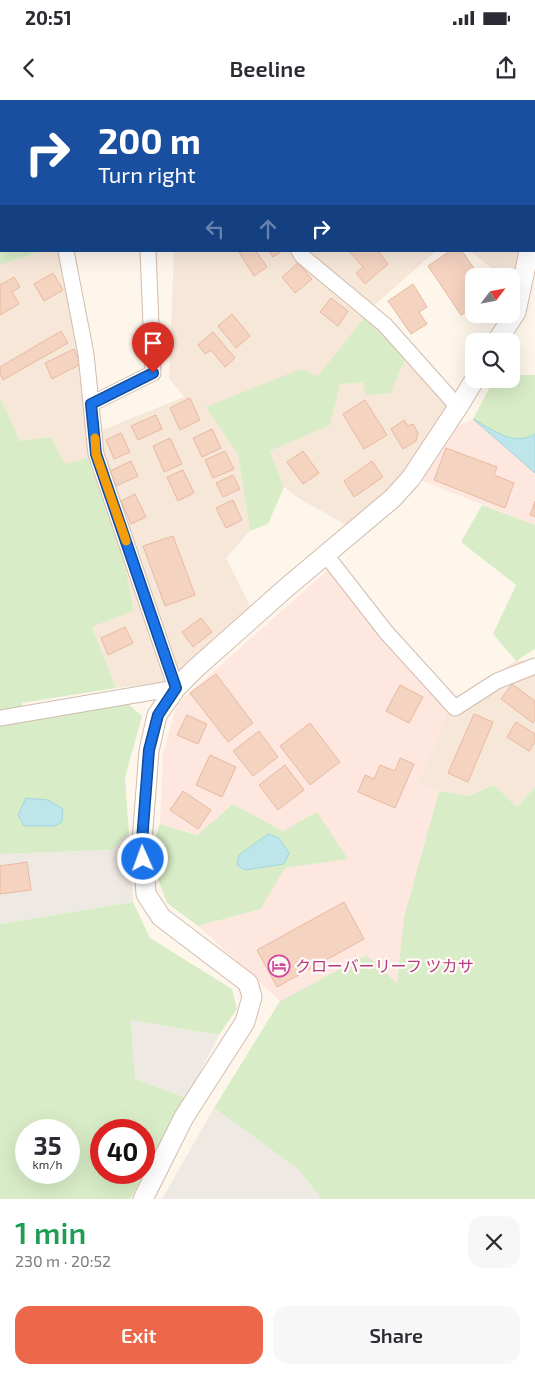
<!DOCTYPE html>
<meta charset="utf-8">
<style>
:root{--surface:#fff;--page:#f7f7f7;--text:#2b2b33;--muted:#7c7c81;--accent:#ed684a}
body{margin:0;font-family:"Exo 2","Noto Sans JP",sans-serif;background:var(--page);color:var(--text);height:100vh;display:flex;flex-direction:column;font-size:19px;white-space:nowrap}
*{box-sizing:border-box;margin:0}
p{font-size:16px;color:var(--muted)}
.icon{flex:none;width:28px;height:28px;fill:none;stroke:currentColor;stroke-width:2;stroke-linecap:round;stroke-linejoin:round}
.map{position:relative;height:1099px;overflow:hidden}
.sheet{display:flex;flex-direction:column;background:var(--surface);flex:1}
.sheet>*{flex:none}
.hud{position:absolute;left:0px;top:0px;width:535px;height:152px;box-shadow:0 5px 20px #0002;background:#1a4fa0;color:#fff;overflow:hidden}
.needle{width:32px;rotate:58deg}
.buttons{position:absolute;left:465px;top:168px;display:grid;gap:10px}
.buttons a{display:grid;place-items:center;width:55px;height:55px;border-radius:10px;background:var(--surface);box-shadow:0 5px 20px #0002;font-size:25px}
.speed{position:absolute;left:15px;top:1019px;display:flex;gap:10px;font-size:25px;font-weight:700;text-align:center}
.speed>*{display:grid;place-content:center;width:65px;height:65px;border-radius:50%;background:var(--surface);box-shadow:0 5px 20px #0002;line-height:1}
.speed small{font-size:12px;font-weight:400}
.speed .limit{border:8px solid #d22;background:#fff;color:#111}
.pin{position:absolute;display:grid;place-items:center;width:42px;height:42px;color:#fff;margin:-51px -21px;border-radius:50% 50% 50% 0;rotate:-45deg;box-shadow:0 0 5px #0007}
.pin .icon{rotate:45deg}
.me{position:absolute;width:55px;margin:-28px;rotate:358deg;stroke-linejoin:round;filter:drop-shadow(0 0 4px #0008)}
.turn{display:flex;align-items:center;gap:18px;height:105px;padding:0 15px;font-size:22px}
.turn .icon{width:65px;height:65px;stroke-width:2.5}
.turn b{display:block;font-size:35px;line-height:42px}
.lanes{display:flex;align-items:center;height:48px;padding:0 15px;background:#0003;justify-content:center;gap:25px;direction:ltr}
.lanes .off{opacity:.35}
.round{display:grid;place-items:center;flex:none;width:52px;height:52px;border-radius:15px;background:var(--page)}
.head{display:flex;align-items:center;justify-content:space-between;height:85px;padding:0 15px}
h1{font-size:30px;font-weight:600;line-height:38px;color:#1e9e55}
.action{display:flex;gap:10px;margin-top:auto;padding:10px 15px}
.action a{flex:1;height:58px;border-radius:15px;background:var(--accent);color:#fff;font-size:20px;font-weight:600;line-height:58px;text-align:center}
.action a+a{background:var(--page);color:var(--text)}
.status{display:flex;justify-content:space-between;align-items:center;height:35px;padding:0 25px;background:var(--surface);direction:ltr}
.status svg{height:14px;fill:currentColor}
header{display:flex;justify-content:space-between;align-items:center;height:65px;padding:0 15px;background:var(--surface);font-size:22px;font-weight:600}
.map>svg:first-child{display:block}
.residential{fill:#f6e7d9}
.commercial{fill:#fee7df}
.industrial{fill:#efe9e3}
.green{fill:#d8edc7;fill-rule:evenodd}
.water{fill:#bde5ea;stroke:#a3d6dc}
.building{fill:#f5d3c1;stroke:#e9b9a0}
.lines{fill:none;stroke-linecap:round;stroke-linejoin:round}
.minor-casing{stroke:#d2bcaf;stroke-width:17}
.tertiary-casing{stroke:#d2bcaf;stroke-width:21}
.minor{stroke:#fff;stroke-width:15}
.tertiary{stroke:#fff;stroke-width:19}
.route-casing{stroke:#114b97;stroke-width:12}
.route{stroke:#1a73e8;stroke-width:9}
.slow{stroke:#f59e0b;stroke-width:9}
.labels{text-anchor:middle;stroke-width:4.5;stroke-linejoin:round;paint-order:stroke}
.hotel-label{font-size:16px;fill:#b23c85;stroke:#fffaf3;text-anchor:start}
</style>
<div class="status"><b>20:51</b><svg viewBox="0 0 49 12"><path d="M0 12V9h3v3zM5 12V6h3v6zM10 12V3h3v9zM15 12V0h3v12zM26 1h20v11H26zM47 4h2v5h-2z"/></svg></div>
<header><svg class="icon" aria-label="back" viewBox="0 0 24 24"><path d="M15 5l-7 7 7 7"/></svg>Beeline<svg class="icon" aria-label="share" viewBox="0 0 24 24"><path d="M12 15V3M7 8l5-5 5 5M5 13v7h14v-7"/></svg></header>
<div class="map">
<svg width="535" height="1099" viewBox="0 0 535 1099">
<rect width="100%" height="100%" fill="#fef6eb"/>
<path class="residential" d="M 0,0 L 535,0 L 535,64 L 534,70 L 534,1 L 1,1 L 0,112 Z
M 41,151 L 62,151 L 76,156 L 102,330 L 184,297 L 169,278 L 174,151 L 436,151 L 372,207 L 455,294 L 395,387 L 348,426 L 300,399 L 284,387 L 270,351 L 330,325 L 207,307 L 238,354 L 250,431 L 226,458 L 250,506 L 171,581 L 116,588 L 92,527 L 134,511 L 124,460 L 89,358 L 65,364 L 51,337 L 20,341 L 0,297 L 0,165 Z
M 470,151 L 518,151 L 511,183 L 511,176 L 501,176 Z
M 535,559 L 535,687 L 517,707 L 494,685 L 468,696 L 439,691 L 417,684 L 449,611 L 459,597 L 516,561 Z"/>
<path class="commercial" d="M 473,319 L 535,373 L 535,425 L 422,381 L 457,326 Z
M 330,468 L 400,560 L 449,611 L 418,684 L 439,691 L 404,817 L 397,884 L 366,855 L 280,901 L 198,826 L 261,809 L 285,768 L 347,759 L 283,731 L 233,704 L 197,735 L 160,724 L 163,653 L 177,604 Z"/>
<path class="industrial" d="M 129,733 L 133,802 L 0,824 L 0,754 L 112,750 Z
M 131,920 L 219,935 L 187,998 L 135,979 Z
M 214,1008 L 297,1068 L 322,1099 L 162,1099 Z"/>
<path class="green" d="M 1,111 L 1,151 L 41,151 L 0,165 Z
M 364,218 L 406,257 L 390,293 L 366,295 L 363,282 L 340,284 L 330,325 L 270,351 L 284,387 L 268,424 L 250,431 L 238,354 L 206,307 L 301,269 L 318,276 Z
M 511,275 L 535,275 L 535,334 C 513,347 492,330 473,319 L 494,279 L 511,279 Z
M 0,297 L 20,341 L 51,337 L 65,364 L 88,358 L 124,460 L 134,511 L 92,527 L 116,588 L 22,603 L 26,620 L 128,604 L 142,616 L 125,678 L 129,733 L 112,750 L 0,754 Z
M 482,405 L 535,425 L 535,549 L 516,561 L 493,534 L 516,485 L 461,442 Z
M 494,685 L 517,707 L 535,687 L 535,1099 L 322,1099 L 297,1068 L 214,1008 L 280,901 L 366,855 L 397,883 L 404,817 L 439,691 L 468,696 Z
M 233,704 L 283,731 L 317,712 L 348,759 L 285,768 L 261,809 L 198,826 L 167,803 L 149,755 L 160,724 L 197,735 Z
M 133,802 L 150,838 L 232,889 L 237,909 L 219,935 L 131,920 L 135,979 L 187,998 L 130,1099 L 0,1099 L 0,824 ZM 26,1030 L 69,1030 L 69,1072 L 26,1072 ZM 101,1030 L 144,1030 L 144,1072 L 101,1072 Z"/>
<path class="water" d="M 473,319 C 492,329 513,347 535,334 L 535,373 Z
M 26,698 L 48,700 L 63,709 L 62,722 L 55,726 L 24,726 L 18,715 Z
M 268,734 L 279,738 L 289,753 L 284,764 L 245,770 L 237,765 L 239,755 Z"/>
<path class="building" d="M 329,0 L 368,0 L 328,1 Z
M 240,151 L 256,151 L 267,167 L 254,176 L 239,152 Z
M 269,151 L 282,151 L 273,157 Z
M 349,151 L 378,151 L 388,164 L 365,184 L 356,173 L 363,167 Z
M 450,151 L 462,151 L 479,176 L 474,176 L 474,207 L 461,215 L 428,166 Z
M 298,163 L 312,179 L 295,193 L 282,177 Z
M 53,173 L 63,190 L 44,201 L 34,184 Z
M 14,177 L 20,187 L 12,192 L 19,204 L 0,215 L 0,185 Z
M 413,184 L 427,207 L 419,212 L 427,224 L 411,234 L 388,201 Z
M 331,198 L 348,211 L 338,226 L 320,212 Z
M 232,214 L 250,236 L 236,248 L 218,226 Z
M 61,231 L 68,243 L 3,280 L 0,274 L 0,267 Z
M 213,232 L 235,258 L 225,267 L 211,250 L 205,254 L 198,245 Z
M 74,249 L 81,264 L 52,279 L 45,263 Z
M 190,298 L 200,320 L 180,330 L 170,308 Z
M 365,300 L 387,335 L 364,349 L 343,314 Z
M 156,315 L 162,329 L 138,340 L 131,326 Z
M 404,320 L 408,326 L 413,324 L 418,333 L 416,341 L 403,349 L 391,329 Z
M 212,329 L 221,348 L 202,357 L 193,338 Z
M 121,333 L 130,352 L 114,359 L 106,340 Z
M 170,338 L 182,364 L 164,372 L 153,346 Z
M 446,348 L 497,367 L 494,375 L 514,383 L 505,408 L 434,380 Z
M 225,351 L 234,369 L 213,378 L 205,360 Z
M 303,351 L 319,373 L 303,384 L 287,362 Z
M 131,361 L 138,376 L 116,386 L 110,371 Z
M 372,361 L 383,377 L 354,397 L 344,381 Z
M 183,370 L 194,393 L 178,401 L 167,377 Z
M 233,375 L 240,389 L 223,397 L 216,383 Z
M 135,394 L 146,417 L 131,424 L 121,401 Z
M 233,400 L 242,420 L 226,428 L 216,408 Z
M 535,401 L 535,417 L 530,415 Z
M 173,436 L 195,495 L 165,506 L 143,446 Z
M 201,518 L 212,532 L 193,547 L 182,532 Z
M 125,527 L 133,543 L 108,555 L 101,538 Z
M 216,574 L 253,623 L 228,642 L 190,593 Z
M 512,584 L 535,601 L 535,620 L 533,623 L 501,599 Z
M 400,585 L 423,597 L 409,623 L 386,611 Z
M 474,614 L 493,622 L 468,682 L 448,673 Z
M 187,615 L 207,624 L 198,644 L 177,635 Z
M 516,622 L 535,634 L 535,642 L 529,651 L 507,637 Z
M 310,623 L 340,662 L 310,685 L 280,646 Z
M 259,631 L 278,657 L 253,676 L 233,651 Z
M 210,655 L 236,667 L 222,697 L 196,685 Z
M 400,658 L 414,664 L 395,708 L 358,692 L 365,675 L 374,679 L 380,665 L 395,671 Z
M 285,665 L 304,690 L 278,710 L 259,685 Z
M 183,691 L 211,710 L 198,729 L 170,710 Z
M 27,762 L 31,790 L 0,794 L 0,766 Z
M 344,802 L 364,839 L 277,887 L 257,850 Z"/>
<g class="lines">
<g class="minor-casing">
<path id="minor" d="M 24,0 L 25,1
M 168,0 L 170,1
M 130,1 L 131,0
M 299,151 L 302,156 L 385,225 L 458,307
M 91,304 L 153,273 L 148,151
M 326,455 L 386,532 L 455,608 L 497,581 L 535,566
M 0,618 L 176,588 L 96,354 L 86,254 L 66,151"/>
</g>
<g class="tertiary-casing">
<path id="tertiary" d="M 534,129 L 535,123
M 497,241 L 516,212 L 529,151
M 143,1099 L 184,1017 L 245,922 L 252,897 L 248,883 L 161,817 L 146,794 L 142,741 L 149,651 L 157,615 L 176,588 L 195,569 L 286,488 L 393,398 L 411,378 L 458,307 L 475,279"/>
</g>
<use href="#minor" class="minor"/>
<use href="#tertiary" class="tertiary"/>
</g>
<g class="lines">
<g class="route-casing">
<path id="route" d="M 143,759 L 142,741 L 149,650 L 158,615 L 176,588 L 96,354 L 91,304 L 153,273"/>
</g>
<use href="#route" class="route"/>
<path class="slow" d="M 95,338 L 96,354 L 126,441"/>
</g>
<defs>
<g id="hotel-ring" transform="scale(1.125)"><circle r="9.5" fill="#fffaf3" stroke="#d1479c" stroke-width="1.5"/><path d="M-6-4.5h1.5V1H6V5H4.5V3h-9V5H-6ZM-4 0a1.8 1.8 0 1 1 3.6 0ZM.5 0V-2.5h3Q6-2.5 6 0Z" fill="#d1479c"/></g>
</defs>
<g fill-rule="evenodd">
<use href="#hotel-ring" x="279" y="866"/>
</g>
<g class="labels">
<g class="hotel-label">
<text x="295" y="872">クローバーリーフ ツカサ</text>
</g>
</g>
</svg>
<div class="buttons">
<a><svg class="needle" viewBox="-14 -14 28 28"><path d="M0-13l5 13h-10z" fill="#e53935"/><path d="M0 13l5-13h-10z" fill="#7c7c81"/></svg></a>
<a><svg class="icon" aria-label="search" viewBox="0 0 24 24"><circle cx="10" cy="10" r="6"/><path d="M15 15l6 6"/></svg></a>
</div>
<div class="speed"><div>35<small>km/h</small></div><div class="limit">40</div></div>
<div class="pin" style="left:153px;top:273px;background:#d93025"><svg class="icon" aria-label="arrive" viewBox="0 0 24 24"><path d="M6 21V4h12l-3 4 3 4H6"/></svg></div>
<svg class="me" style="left:143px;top:759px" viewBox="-20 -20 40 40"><circle r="17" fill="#1a73e8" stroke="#fff" stroke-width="3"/><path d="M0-11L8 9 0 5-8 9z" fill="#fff"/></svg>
<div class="hud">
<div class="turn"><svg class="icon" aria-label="right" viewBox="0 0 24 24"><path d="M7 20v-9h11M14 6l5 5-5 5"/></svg><div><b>200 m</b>Turn right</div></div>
<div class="lanes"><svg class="icon off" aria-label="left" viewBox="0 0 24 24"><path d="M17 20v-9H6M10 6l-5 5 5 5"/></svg><svg class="icon off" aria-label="ahead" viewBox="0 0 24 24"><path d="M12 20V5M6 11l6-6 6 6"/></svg><svg class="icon" aria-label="right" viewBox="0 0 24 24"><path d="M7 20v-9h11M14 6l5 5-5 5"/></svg></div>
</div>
</div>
<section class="sheet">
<div class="head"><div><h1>1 min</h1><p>230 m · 20:52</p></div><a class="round"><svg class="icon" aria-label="close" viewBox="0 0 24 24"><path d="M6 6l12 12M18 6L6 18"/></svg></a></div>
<div class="action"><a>Exit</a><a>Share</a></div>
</section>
